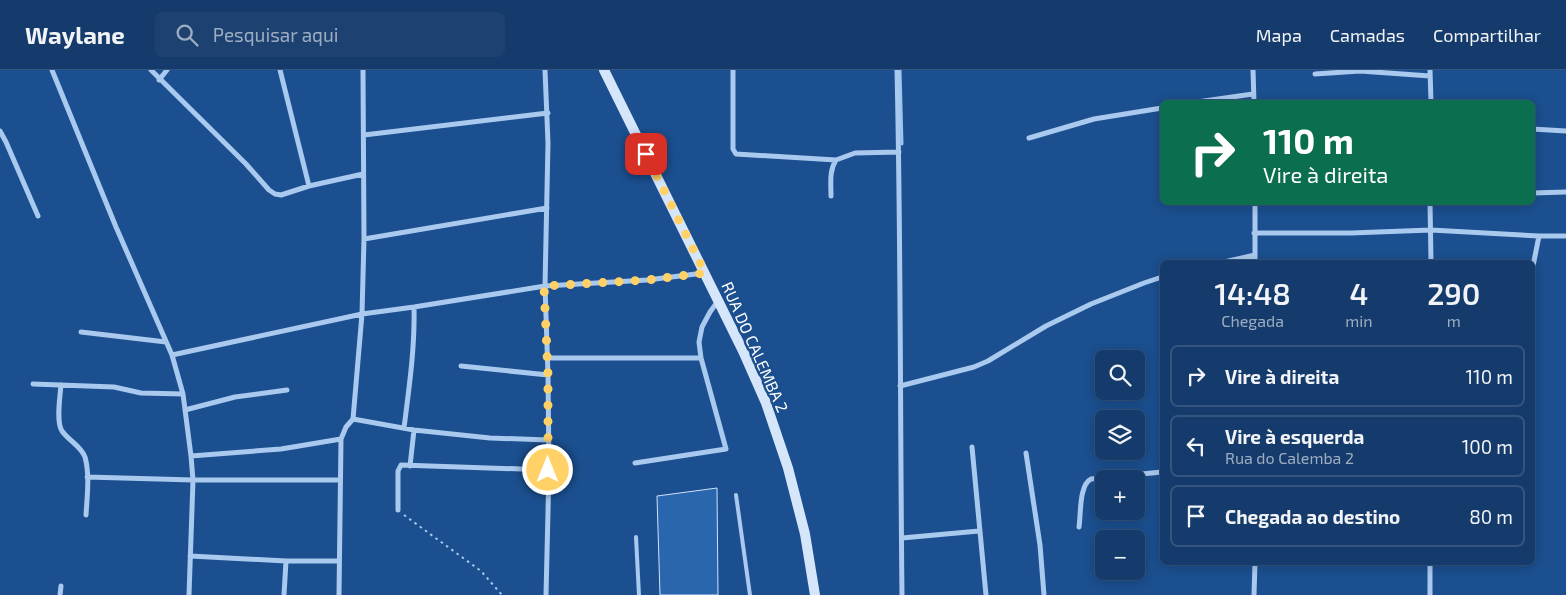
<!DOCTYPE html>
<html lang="pt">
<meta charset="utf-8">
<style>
:root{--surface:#143b6b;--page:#1d4271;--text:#f1f3f6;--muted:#9dadc1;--line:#33557e}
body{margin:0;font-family:"Exo 2",sans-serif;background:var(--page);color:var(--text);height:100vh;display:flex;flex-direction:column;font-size:19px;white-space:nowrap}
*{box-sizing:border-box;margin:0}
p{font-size:16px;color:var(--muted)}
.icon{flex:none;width:28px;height:28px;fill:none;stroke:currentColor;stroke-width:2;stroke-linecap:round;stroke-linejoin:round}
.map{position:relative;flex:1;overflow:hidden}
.sheet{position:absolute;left:1160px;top:190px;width:375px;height:305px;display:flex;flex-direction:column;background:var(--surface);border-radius:8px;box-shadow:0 2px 12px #0003,0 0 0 1px var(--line)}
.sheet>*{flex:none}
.banner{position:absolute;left:1160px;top:30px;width:375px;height:105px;border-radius:8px;box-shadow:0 2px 12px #0003,0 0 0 1px var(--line);background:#0b6e4f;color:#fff;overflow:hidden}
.controls{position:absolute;left:1095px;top:280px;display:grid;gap:10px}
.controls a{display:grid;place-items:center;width:50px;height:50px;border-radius:8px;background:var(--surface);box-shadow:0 2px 12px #0003,0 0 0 1px var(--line);font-size:25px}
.pin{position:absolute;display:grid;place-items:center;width:42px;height:42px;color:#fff;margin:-21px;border-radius:10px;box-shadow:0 2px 8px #0006}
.me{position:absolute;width:55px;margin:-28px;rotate:0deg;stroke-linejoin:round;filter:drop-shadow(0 0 4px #0008)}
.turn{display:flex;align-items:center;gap:18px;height:105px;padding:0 20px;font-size:22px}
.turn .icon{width:65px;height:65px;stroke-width:2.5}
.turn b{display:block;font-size:35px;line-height:42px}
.eta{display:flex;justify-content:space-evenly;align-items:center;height:85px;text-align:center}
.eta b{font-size:30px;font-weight:600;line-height:35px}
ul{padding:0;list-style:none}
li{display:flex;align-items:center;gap:15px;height:62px;margin:0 10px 8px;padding:0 10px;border:2px solid var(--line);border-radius:8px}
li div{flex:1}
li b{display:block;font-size:19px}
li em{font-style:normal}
header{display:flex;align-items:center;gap:30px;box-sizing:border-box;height:70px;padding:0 25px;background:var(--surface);border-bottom:1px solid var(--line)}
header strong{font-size:24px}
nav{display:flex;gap:28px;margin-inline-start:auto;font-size:18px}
.search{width:350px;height:45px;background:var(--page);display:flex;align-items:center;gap:12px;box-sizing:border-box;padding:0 18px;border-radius:8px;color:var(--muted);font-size:19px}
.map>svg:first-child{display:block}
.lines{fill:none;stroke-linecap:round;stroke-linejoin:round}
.stream{stroke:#9cc4f0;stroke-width:3}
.building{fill:#2a66ad;stroke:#cfe3fa}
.path{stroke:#a9c9ee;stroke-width:2;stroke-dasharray:2.5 4;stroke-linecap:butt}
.service{stroke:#a9c9ee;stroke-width:4}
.minor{stroke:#a9c9ee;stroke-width:5}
.secondary{stroke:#d6e6fa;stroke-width:10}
.route{stroke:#ffd166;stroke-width:9;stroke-dasharray:0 16.2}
.labels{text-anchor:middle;stroke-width:5;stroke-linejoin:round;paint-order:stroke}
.street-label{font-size:16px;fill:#fff;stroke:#1b4f8f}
</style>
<header>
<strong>Waylane</strong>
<div class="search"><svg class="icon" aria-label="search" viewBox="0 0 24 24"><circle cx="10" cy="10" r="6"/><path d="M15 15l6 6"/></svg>Pesquisar aqui</div>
<nav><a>Mapa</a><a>Camadas</a><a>Compartilhar</a></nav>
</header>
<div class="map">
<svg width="1566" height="525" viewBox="0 0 1566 525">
<rect width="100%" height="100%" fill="#1b4f8f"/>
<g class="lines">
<path class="stream" d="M 900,0 L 902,74"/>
</g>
<path class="building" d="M 717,418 L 718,525 L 660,525 L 657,426 Z"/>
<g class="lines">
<path class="path" d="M 404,445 L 481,501 L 502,525"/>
<path class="service" d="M 736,425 L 750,525
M 636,467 L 639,525"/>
<path class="minor" d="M 52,0 L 116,157 L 172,285 L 183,324 L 191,386 L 193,410 L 189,525
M 151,0 L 246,94 L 269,120 L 275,124 L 281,125 L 309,116 L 363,104
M 280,0 L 309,116
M 545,0 L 548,73 L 545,216 L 548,305 L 549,400 L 546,525
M 733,0 L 733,79 L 736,84 L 836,90
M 897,0 C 901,175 900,350 902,525
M 1253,0 L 1254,32
M 1430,0 L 1431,32
M 1315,4 L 1360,1 L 1430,6
M 159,10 L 167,0
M 1197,32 L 1253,24
M 1532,59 L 1566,61
M 0,61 L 6,72 L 38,146
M 364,65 L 548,43
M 1029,68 L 1094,49 L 1162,38
M 1533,123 L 1566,122
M 831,126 C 831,113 829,101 836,90 L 855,83 L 899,82
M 1255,132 L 1255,192
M 1430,132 L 1431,192
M 1254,163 L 1351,163 L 1431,160 L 1539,166 L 1566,166
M 364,169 L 547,138
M 1224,192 L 1255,185
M 1532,201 L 1539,166
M 81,262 L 166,272
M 172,285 L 362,244 L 414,237 L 545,216 L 647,210 L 704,203
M 546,288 L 701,288
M 461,296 L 548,305
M 33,314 L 114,317 L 141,323 L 183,324
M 61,315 C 60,326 56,353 62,361 C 69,371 81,376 85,387 C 90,405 87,427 86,445
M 900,316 L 974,297 L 988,291 L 1046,256 L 1091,234 L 1144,213 L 1162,207
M 185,340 L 235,327 L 287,320
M 353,349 L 414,360 L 490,368 L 548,370
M 404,358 C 409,318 415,278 414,237
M 972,377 L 986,525
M 1026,383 L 1040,475 L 1044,525
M 191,386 L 281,379 L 341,369
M 635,393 L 726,379 L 701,288 L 699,272 L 702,257 L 710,242 L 718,231
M 410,396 L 414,360
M 87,407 L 193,410 L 339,410
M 398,440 L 398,401 L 401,395 L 549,400
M 1079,457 C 1081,444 1079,415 1091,409 L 1162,402
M 902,468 L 979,461
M 190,486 L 286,491 L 339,491
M 60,525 L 61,516
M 284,525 L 286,491
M 339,525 L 341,369 L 346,357 L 353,349 L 362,244 L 364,169 L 363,0
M 1254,525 L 1255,492
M 1430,525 L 1430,492"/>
<path class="secondary" d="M 604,0 L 743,281 L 766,333 L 788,398 L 805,464 L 815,525"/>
</g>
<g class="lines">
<path class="route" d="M 548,400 L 548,305 L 544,216 L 647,210 L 705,203 L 646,84"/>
</g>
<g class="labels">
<g class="street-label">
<text transform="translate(755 277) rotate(66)" y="6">RUA DO CALEMBA 2</text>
</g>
</g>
</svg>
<div class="controls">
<a><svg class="icon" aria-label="search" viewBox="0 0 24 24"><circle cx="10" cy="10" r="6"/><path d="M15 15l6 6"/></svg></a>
<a><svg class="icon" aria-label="layers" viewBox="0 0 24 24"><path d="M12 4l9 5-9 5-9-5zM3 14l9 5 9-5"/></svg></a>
<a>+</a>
<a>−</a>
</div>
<div class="pin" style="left:646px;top:84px;background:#d93025"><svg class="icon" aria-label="arrive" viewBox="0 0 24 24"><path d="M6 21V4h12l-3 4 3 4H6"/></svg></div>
<svg class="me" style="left:548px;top:400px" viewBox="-20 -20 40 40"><circle r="17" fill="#ffd166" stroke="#fff" stroke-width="3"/><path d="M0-11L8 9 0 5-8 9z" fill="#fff"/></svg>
<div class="banner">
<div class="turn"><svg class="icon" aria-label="right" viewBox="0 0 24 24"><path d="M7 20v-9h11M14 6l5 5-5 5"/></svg><div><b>110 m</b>Vire à direita</div></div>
</div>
<section class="sheet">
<div class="eta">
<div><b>14:48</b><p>Chegada</p></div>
<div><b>4</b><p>min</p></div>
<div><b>290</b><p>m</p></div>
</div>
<ul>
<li><svg class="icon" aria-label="right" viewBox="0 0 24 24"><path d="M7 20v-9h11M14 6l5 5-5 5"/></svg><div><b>Vire à direita</b></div><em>110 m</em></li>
<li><svg class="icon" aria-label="left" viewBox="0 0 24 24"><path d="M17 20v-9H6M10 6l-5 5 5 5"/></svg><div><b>Vire à esquerda</b><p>Rua do Calemba 2</p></div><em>100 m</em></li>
<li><svg class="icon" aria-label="arrive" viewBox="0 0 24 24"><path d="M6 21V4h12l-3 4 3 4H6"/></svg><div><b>Chegada ao destino</b></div><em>80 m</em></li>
</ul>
</section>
</div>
